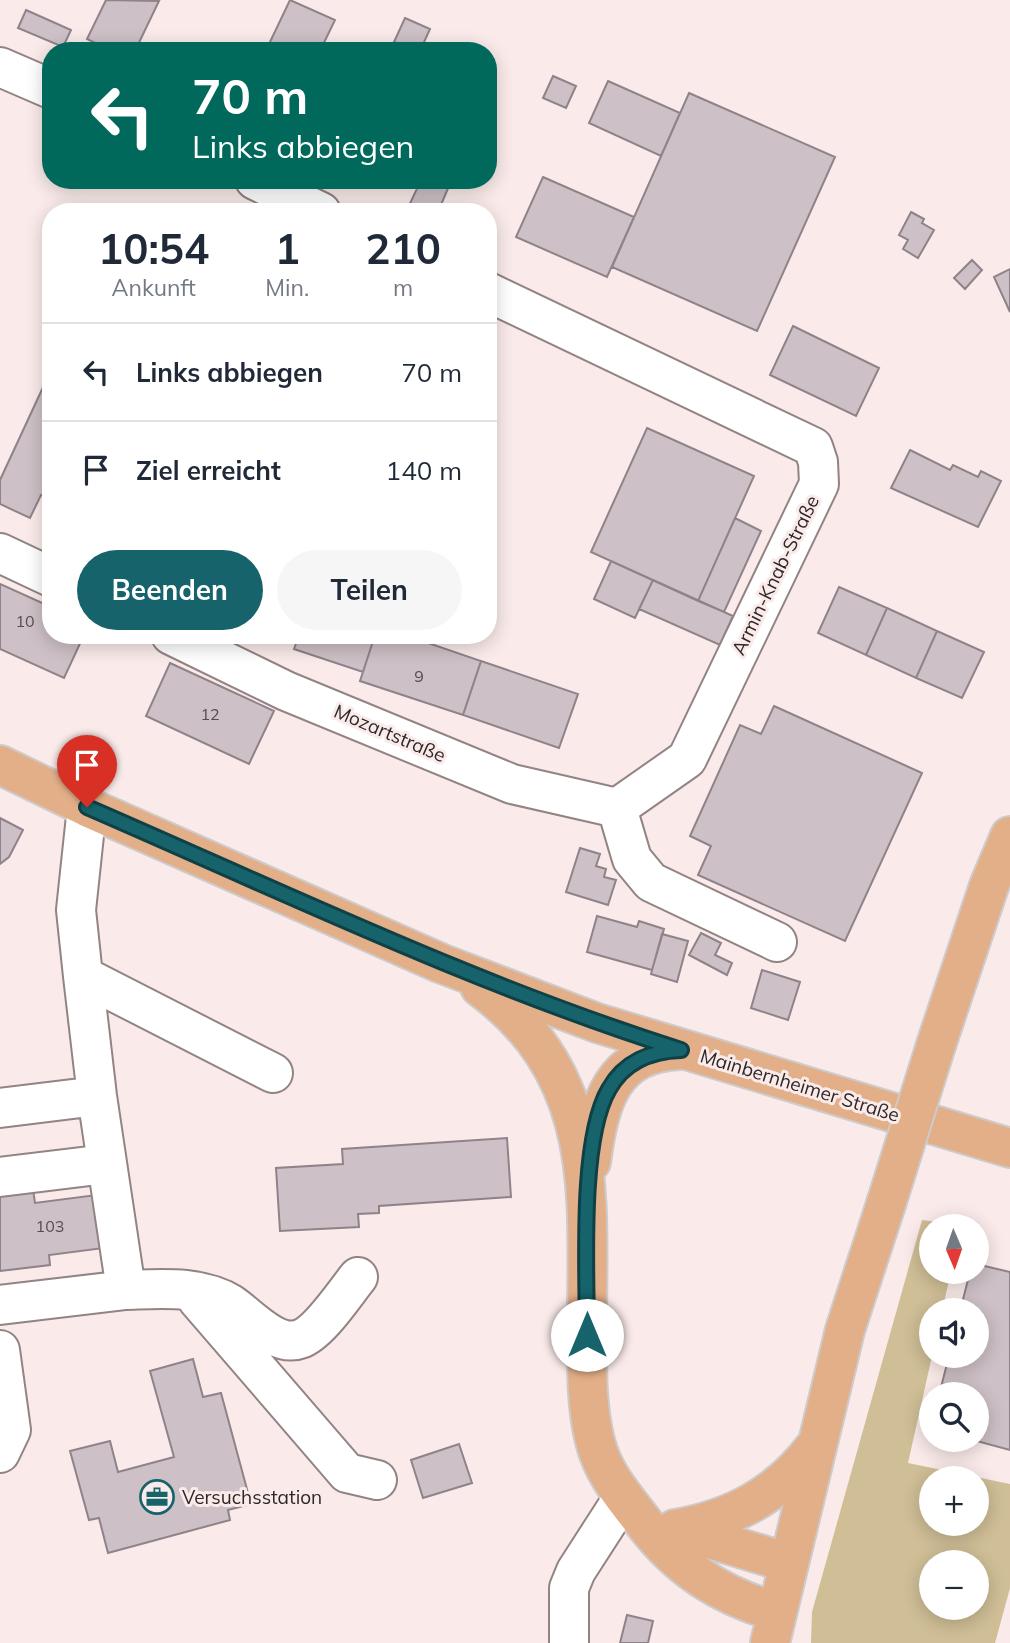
<!DOCTYPE html>
<html lang="de">
<meta charset="utf-8">
<style>
:root{--surface:#fff;--page:#f6f6f7;--text:#1f2937;--muted:#747a83;--line:#e0e1e3;--accent:#16636c}
body{margin:0;font-family:Mulish,sans-serif;background:var(--page);color:var(--text);height:100vh;display:flex;flex-direction:column;font-size:26px;white-space:nowrap}
*{box-sizing:border-box;margin:0}
p{font-size:23px;color:var(--muted)}
.icon{flex:none;width:38px;height:38px;fill:none;stroke:currentColor;stroke-width:2;stroke-linecap:round;stroke-linejoin:round}
.map{position:relative;flex:1;overflow:hidden}
.details{position:absolute;left:42px;top:203px;width:455px;height:441px;display:flex;flex-direction:column;background:var(--surface);border-radius:28px;box-shadow:0 4px 18px #0003}
.details>*{flex:none}
.guide{position:absolute;left:42px;top:42px;width:455px;height:147px;border-radius:28px;box-shadow:0 4px 18px #0003;background:#00695c;color:#fff;overflow:hidden}
.needle{width:46px;rotate:178deg}
.buttons{position:absolute;left:919px;top:1214px;display:grid;gap:14px}
.buttons a{display:grid;place-items:center;width:70px;height:70px;border-radius:50%;background:var(--surface);box-shadow:0 4px 18px #0003;font-size:35px}
.pin{position:absolute;display:grid;place-items:center;width:60px;height:60px;color:#fff;margin:-72px -30px;border-radius:50% 50% 50% 0;rotate:-45deg;box-shadow:0 0 7px #0007}
.pin .icon{rotate:45deg}
.me{position:absolute;width:77px;margin:-38px;rotate:0deg;stroke-linejoin:round;filter:drop-shadow(0 0 5px #0008)}
.turn{display:flex;align-items:center;gap:24px;height:147px;padding:0 35px;font-size:32px}
.turn .icon{width:91px;height:91px;stroke-width:2.5}
.turn b{display:block;font-size:49px;line-height:60px}
.eta{display:flex;justify-content:space-evenly;align-items:center;height:119px;text-align:center}
.eta b{font-size:42px;font-weight:700;line-height:49px}
.cta{display:flex;gap:14px;margin-top:auto;padding:14px 35px}
.cta a{flex:1;height:80px;border-radius:42px;background:var(--accent);color:#fff;font-size:28px;font-weight:700;line-height:80px;text-align:center}
.cta a+a{background:var(--page);color:var(--text)}
ul{padding:0;list-style:none}
li{display:flex;align-items:center;gap:21px;height:98px;padding:0 35px;border-top:2px solid var(--line)}
li div{flex:1}
li b{display:block;font-size:26px}
li em{font-style:normal}
.map>svg:first-child{display:block}
.green{fill:#cfbe96;fill-rule:evenodd}
.building{fill:#cdc0c6;stroke:#8f8289;stroke-width:2}
.lines{fill:none;stroke-linecap:round;stroke-linejoin:round}
.minor-casing{stroke:#928483;stroke-width:42}
.major-casing{stroke:#cdcbcb;stroke-width:42}
.minor{stroke:#fff;stroke-width:38}
.major{stroke:#e3af88;stroke-width:38}
.major-bridge-casing{stroke:#cdcbcb;stroke-width:42;stroke-linecap:butt}
.major-bridge{stroke:#e3af88;stroke-width:38}
.route-casing{stroke:#0e4046;stroke-width:18}
.route{stroke:#16636c;stroke-width:12}
.labels{text-anchor:middle;stroke-width:6;stroke-linejoin:round;paint-order:stroke}
.number-label{font-size:16px;fill:#554d4f}
.street-label{font-size:19px;fill:#2d2727;stroke:#faebea}
.poi-label{font-size:19px;fill:#2d2727;stroke:#faebea;text-anchor:start}
</style>
<div class="map">
<svg width="1010" height="1643" viewBox="0 0 1010 1643">
<rect width="100%" height="100%" fill="#faebea"/>
<path class="green" d="M 922,1220 L 961,1225 L 931,1227 L 931,1272 L 951,1272 L 942,1311 L 931,1311 L 932,1356 L 908,1463 L 1010,1484 L 1010,1588 L 995,1643 L 811,1643 L 812,1612 ZM 931,1479 L 976,1479 L 976,1524 L 931,1524 ZM 931,1563 L 976,1563 L 976,1608 L 931,1608 Z"/>
<path class="building" d="M 106,0 L 159,1 L 135,51 L 112,51 L 87,39 Z
M 290,0 L 335,20 L 320,51 L 271,51 L 273,46 L 269,44 Z
M 26,10 L 71,30 L 63,47 L 18,28 Z
M 405,18 L 430,29 L 420,51 L 394,42 Z
M 553,76 L 576,86 L 566,108 L 543,98 Z
M 608,81 L 680,113 L 661,156 L 589,123 Z
M 689,93 L 835,157 L 757,331 L 612,267 Z
M 543,177 L 634,217 L 607,277 L 516,237 Z
M 399,180 L 421,180 L 417,189 Z
M 421,180 L 435,180 L 449,186 L 438,212 L 406,212 Z
M 435,180 L 452,180 L 449,186 Z
M 458,206 L 472,212 L 456,212 Z
M 911,212 L 924,219 L 922,223 L 934,230 L 918,258 L 903,249 L 908,240 L 899,235 Z
M 972,260 L 982,270 L 965,289 L 954,278 Z
M 1010,269 L 1010,312 L 994,277 Z
M 793,326 L 879,368 L 856,416 L 770,375 Z
M 51,370 L 51,490 L 47,497 L 41,495 L 30,518 L 0,504 L 0,480 Z
M 647,428 L 754,476 L 698,601 L 591,552 Z
M 910,450 L 950,470 L 953,465 L 978,477 L 981,471 L 1001,481 L 978,527 L 891,488 Z
M 735,518 L 761,531 L 724,612 L 698,601 Z
M 611,561 L 653,580 L 635,618 L 594,599 Z
M 653,580 L 733,616 L 720,645 L 639,609 Z
M 0,584 L 51,607 L 51,635 L 84,635 L 64,678 L 0,649 Z
M 839,587 L 887,608 L 866,655 L 818,633 Z
M 887,608 L 937,631 L 916,678 L 866,655 Z
M 937,631 L 984,652 L 962,698 L 916,678 Z
M 299,635 L 375,635 L 363,672 L 294,649 Z
M 375,635 L 405,635 L 481,661 L 463,715 L 360,681 Z
M 481,661 L 578,694 L 559,748 L 463,715 Z
M 170,663 L 274,711 L 249,764 L 146,716 Z
M 774,706 L 922,773 L 845,941 L 698,875 L 711,846 L 690,836 L 740,725 L 761,734 Z
M 0,818 L 23,830 L 9,857 L 0,864 Z
M 580,848 L 600,854 L 596,866 L 606,869 L 604,877 L 616,880 L 608,905 L 566,892 Z
M 597,916 L 637,927 L 639,921 L 664,929 L 652,970 L 587,952 Z
M 701,933 L 721,943 L 715,955 L 732,963 L 727,975 L 689,955 Z
M 662,934 L 688,941 L 677,982 L 651,974 Z
M 762,970 L 800,982 L 788,1020 L 751,1008 Z
M 507,1138 L 511,1197 L 379,1206 L 379,1213 L 358,1214 L 359,1227 L 280,1231 L 276,1168 L 343,1164 L 342,1149 Z
M 33,1189 L 35,1203 L 96,1195 L 104,1248 L 49,1255 L 50,1265 L 0,1271 L 0,1194 Z
M 976,1264 L 1010,1272 L 1010,1450 L 973,1440 L 976,1440 L 976,1395 L 939,1395 L 949,1356 L 976,1356 L 976,1311 L 960,1311 L 970,1272 L 976,1272 Z
M 193,1359 L 203,1397 L 221,1393 L 251,1504 L 228,1510 L 230,1520 L 108,1553 L 99,1518 L 89,1520 L 70,1451 L 110,1441 L 118,1472 L 174,1457 L 150,1371 Z
M 459,1444 L 472,1483 L 423,1498 L 411,1460 Z
M 627,1615 L 653,1621 L 648,1643 L 620,1643 Z"/>
<g class="lines">
<g class="minor-casing">
<path id="minor" d="M 0,67 L 51,89
M 255,180 L 321,212
M 488,292 L 813,447 L 818,462 L 819,484 L 687,759 L 617,808
M 0,553 L 51,577
M 171,635 L 286,691 L 512,784 L 617,808
M 87,807 L 76,910 L 83,976 L 273,1073
M 617,808 L 632,859 L 651,882 L 777,942
M 83,976 L 97,1096 L 126,1290 C 160,1289 200,1285 231,1304 C 249,1316 276,1348 300,1339 C 319,1333 345,1293 358,1277
M 0,1108 L 97,1096
M 0,1177 L 106,1164
M 197,1299 L 347,1473 L 377,1480
M 0,1305 L 126,1290
M 0,1350 L 11,1430 L 0,1453
M 569,1643 L 569,1588 L 576,1571 L 623,1498"/>
</g>
<g class="major-casing">
<path id="major" d="M 0,765 L 87,807 L 440,963 L 597,1023 L 1010,1148
M 480,987 C 602,1077 587,1197 587,1330 C 587,1367 586,1405 595,1441 C 603,1474 624,1497 644,1523 C 679,1569 721,1596 777,1612
M 937,1042 L 989,886 L 1010,836
M 591,1162 C 599,1103 611,1052 681,1050
M 675,1529 C 733,1519 778,1495 814,1448
M 677,1529 L 789,1563
M 770,1643 L 845,1330 L 886,1204"/>
</g>
<use href="#minor" class="minor"/>
<use href="#major" class="major"/>
<g class="major-bridge-casing">
<path id="major-bridge" d="M 886,1204 L 937,1042"/>
</g>
<use href="#major-bridge" class="major-bridge"/>
</g>
<g class="lines">
<g class="route-casing">
<path id="route" d="M 87,807 C 283,892 476,985 681,1050 C 651,1051 624,1062 609,1089 C 579,1140 587,1273 587,1335"/>
</g>
<use href="#route" class="route"/>
</g>
<defs>
<g id="office-ring" transform="scale(1.75)"><circle r="9.5" fill="#faebea" stroke="#16636c" stroke-width="1.5"/><path d="M-6-3h4V-5.5h4V-3h4V5H-6ZM-1-4.5V-3h2v-1.5ZM-6 0V1H6V0Z" fill="#16636c"/></g>
</defs>
<g fill-rule="evenodd">
<use href="#office-ring" x="157" y="1497"/>
</g>
<g class="labels">
<g class="number-label">
<text x="25" y="627">10</text>
<text x="419" y="682">9</text>
<text x="210" y="720">12</text>
<text x="50" y="1232">103</text>
</g>
<g class="street-label">
<text transform="translate(775 575) rotate(-64)" y="7">Armin-Knab-Straße</text>
<text transform="translate(390 733) rotate(23)" y="7">Mozartstraße</text>
<text transform="translate(800 1085) rotate(17)" y="7">Mainbernheimer Straße</text>
</g>
<g class="poi-label">
<text x="182" y="1504">Versuchsstation</text>
</g>
</g>
</svg>
<div class="buttons">
<a><svg class="needle" viewBox="-14 -14 28 28"><path d="M0-13l5 13h-10z" fill="#e53935"/><path d="M0 13l5-13h-10z" fill="#747a83"/></svg></a>
<a><svg class="icon" aria-label="sound" viewBox="0 0 24 24"><path d="M4 9h4l5-4v14l-5-4H4zM17 9q2 3 0 6"/></svg></a>
<a><svg class="icon" aria-label="search" viewBox="0 0 24 24"><circle cx="10" cy="10" r="6"/><path d="M15 15l6 6"/></svg></a>
<a>+</a>
<a>−</a>
</div>
<div class="pin" style="left:87px;top:807px;background:#d93025"><svg class="icon" aria-label="arrive" viewBox="0 0 24 24"><path d="M6 21V4h12l-3 4 3 4H6"/></svg></div>
<svg class="me" style="left:587px;top:1335px" viewBox="-20 -20 40 40"><circle r="19" fill="#fff"/><path d="M0-13L10 11 0 6-10 11z" fill="#16636c"/></svg>
<div class="guide">
<div class="turn"><svg class="icon" aria-label="left" viewBox="0 0 24 24"><path d="M17 20v-9H6M10 6l-5 5 5 5"/></svg><div><b>70 m</b>Links abbiegen</div></div>
</div>
<section class="details">
<div class="eta">
<div><b>10:54</b><p>Ankunft</p></div>
<div><b>1</b><p>Min.</p></div>
<div><b>210</b><p>m</p></div>
</div>
<ul>
<li><svg class="icon" aria-label="left" viewBox="0 0 24 24"><path d="M17 20v-9H6M10 6l-5 5 5 5"/></svg><div><b>Links abbiegen</b></div><em>70 m</em></li>
<li><svg class="icon" aria-label="arrive" viewBox="0 0 24 24"><path d="M6 21V4h12l-3 4 3 4H6"/></svg><div><b>Ziel erreicht</b></div><em>140 m</em></li>
</ul>
<div class="cta"><a>Beenden</a><a>Teilen</a></div>
</section>
</div>
